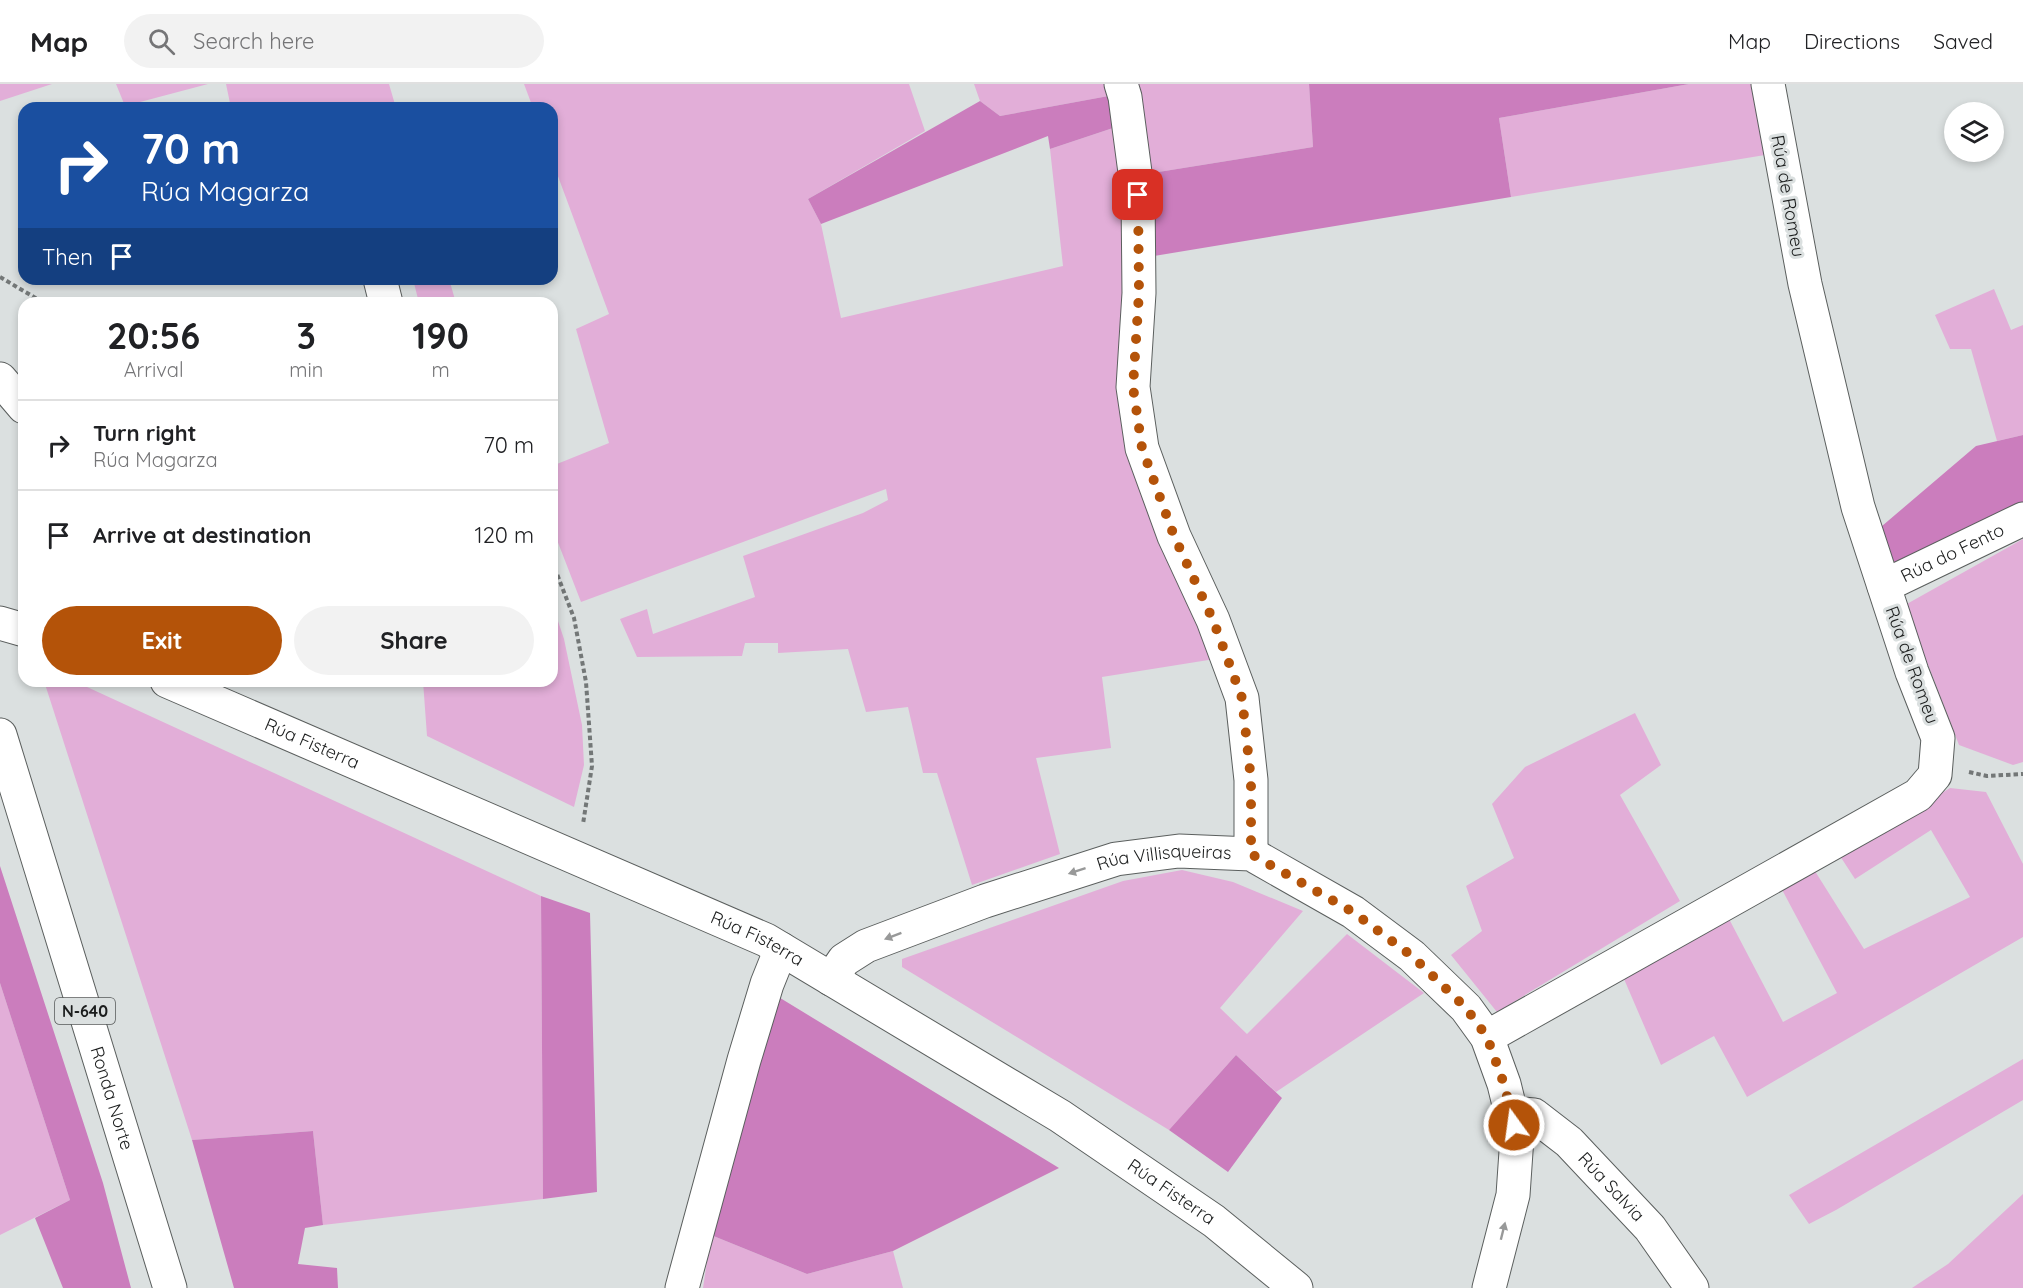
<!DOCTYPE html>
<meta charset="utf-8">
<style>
:root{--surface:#fff;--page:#f2f2f2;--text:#202124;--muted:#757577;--line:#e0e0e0;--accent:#b45309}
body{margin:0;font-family:Quicksand,sans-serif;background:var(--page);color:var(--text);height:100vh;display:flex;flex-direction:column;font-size:22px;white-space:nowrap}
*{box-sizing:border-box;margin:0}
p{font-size:20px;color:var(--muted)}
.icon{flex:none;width:33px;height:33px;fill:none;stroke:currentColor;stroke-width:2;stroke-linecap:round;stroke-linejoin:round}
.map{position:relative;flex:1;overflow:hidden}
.side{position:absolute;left:18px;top:213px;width:540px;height:390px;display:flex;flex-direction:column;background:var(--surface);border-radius:18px;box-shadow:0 3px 9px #0003}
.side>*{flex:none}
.hud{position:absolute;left:18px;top:18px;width:540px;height:183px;border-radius:18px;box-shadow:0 3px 9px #0003;background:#1a4fa0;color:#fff;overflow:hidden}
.buttons{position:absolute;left:1944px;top:18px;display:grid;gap:12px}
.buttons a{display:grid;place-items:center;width:60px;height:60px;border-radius:50%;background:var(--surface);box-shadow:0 3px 9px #0003;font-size:30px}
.pin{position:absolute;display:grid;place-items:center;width:51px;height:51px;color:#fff;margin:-26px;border-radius:12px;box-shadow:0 3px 9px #0006}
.me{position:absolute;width:66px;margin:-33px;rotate:346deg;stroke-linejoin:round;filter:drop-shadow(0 0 4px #0008)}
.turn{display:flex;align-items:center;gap:21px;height:126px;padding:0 24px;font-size:27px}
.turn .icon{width:78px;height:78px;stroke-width:2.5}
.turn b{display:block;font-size:42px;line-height:51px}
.then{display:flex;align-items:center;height:57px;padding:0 24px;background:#0003;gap:12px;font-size:22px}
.eta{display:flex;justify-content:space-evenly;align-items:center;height:102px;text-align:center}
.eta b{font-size:36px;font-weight:700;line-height:42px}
.action{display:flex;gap:12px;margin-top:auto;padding:12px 24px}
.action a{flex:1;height:69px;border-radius:36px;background:var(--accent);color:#fff;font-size:24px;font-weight:700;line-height:69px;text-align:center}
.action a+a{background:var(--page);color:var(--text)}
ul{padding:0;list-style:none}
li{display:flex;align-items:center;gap:18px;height:90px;padding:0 24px;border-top:2px solid var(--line)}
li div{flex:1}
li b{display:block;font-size:22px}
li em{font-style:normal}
header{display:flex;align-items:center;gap:36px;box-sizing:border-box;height:84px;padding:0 30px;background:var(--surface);border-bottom:2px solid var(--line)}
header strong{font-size:28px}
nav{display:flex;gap:33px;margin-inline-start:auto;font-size:21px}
.search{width:420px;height:54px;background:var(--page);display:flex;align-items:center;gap:15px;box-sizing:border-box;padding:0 21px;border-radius:33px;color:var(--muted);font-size:22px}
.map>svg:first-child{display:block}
.green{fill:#e2aed8}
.forest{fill:#cb7dbd}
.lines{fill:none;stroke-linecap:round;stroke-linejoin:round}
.street-casing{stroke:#5b5f5e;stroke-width:35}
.highway-casing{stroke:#5b5f5e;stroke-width:35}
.path{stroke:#737777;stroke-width:4;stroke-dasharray:4.5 3;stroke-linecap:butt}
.street{stroke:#fff;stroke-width:33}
.highway{stroke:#fff;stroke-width:33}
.oneway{fill:#989999}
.route{stroke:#b45309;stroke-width:10;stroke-dasharray:0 18}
.labels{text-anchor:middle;stroke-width:6;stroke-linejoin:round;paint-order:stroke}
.shield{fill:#dbe0e0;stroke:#555858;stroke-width:1.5}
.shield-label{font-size:16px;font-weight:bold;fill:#1b1d1d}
.street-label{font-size:18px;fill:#1b1d1d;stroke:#dbe0e0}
</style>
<header>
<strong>Map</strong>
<div class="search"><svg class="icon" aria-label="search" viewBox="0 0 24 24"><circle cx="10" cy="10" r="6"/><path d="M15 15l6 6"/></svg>Search here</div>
<nav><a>Map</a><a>Directions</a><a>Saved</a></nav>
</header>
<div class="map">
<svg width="2023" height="1204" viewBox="0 0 2023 1204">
<rect width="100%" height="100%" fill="#dbe0e0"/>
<path class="green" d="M 0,0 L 52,0 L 0,17 Z
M 116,0 L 208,0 L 125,22 Z
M 226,0 L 389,0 L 396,24 L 231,24 Z
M 524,0 L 909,0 L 925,47 L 808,115 L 821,140 L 841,234 L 1063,182 L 1050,65 L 1119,42 L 1127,87 L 1123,277 L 1221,574 L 1102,593 L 1111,664 L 1036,674 L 1060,770 L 972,801 L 937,689 L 923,689 L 908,623 L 866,628 L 848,565 L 778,569 L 778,559 L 745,559 L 742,572 L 637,573 L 620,535 L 647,525 L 653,550 L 755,513 L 743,472 L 863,429 L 888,416 L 886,405 L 581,518 L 552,443 L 552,382 L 609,359 L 576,245 L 609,230 L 552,76 L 552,24 L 533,24 Z
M 974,0 L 1110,0 L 1114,11 L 1000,32 L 980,17 Z
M 1131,0 L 1309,0 L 1313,63 L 1146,90 Z
M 1689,0 L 1751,0 L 1765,71 L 1511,113 L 1499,34 Z
M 413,195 L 449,195 L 456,219 L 419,219 Z
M 1994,205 L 2011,246 L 2023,241 L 2023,351 L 1997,357 L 1971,265 L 1950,265 L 1935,231 Z
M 2023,455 L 2023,678 L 2013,681 L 1959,661 L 1905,521 Z
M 552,519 L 564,555 L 582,641 L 584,681 L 574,723 L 427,652 L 423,597 L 552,597 Z
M 44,597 L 74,597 L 541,812 L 543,1115 L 323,1141 L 313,1047 L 192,1056 Z
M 1635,629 L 1661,681 L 1620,711 L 1680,817 L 1497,928 L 1451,871 L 1482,847 L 1466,802 L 1514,774 L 1492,720 L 1525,683 Z
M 1950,704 L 1986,708 L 2023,780 L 2023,853 L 1747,1013 L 1714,952 L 1661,981 L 1624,895 L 1728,833 L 1783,938 L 1837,909 L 1779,800 L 1813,784 L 1864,865 L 1970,813 L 1931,746 L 1855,795 L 1840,772 Z
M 1182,786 L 1233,798 L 1303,827 L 1220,924 L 1247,950 L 1347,850 L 1424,909 L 1276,1008 L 1236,971 L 1169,1046 L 902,883 L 902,875 L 1123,797 Z
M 0,899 L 70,1116 L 0,1151 Z
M 2023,975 L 2023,1016 L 1836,1126 L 1809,1140 L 1789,1111 Z
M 2023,1110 L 2023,1204 L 1912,1204 L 1948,1180 Z
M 711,1151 L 807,1190 L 893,1167 L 903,1204 L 703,1204 Z"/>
<path class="forest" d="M 1309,0 L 1689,0 L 1499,34 L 1511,113 L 1148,173 L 1146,90 L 1313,63 Z
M 1114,11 L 1119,42 L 1050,65 L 1048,52 L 821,140 L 808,115 L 980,17 L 1000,32 Z
M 2023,351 L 2023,421 L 1894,492 L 1875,448 L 1976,362 Z
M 0,782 L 103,1099 L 131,1204 L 63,1204 L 35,1134 L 70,1116 L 0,899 Z
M 541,812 L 590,829 L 597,1108 L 543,1115 Z
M 772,909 L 1059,1084 L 893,1167 L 807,1190 L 711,1151 Z
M 1236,971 L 1282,1014 L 1228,1088 L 1169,1046 Z
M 313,1047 L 323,1141 L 305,1144 L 298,1180 L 337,1184 L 338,1204 L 234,1204 L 192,1056 Z"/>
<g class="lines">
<g class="street-casing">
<g id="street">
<path d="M 1121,0 L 1125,13 L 1138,111 L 1139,209 L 1133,303 L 1142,364 L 1174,452 L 1213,536 L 1242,614 L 1251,696 L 1251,770"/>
<path d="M 380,195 L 386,219"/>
<path d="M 0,295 L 24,323"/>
<path id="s1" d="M 1884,502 L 2023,435"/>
<path d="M 0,539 L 24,546"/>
<path id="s2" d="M 167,597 L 766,856 L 1060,1032 L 1214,1137 L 1296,1204"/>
<path id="s3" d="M 831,895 L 844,876 L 866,862 L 985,817 L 1116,775 L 1179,767 L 1251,770 L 1353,828 L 1412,872 L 1466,924 L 1487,953 L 1504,1000 L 1517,1053 L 1513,1111 L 1489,1204"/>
<path d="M 1487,953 L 1918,711 L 1935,691 L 1938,654 L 1912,588 L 1858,423 L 1805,200 L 1768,0"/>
<path id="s4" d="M 1511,1029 L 1534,1031 L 1569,1058 L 1650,1144 L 1692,1204"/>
<path d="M 682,1204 L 744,976 L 767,900 L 781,865"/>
</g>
</g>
<g class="highway-casing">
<g id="highway">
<path id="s5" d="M 0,651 L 170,1204"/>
</g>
</g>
<path class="path" d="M 0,193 L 44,219
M 552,477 L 574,534 L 586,598 L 592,682 L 583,740
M 1969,688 L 1987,692 L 2023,690"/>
<use href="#street" class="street"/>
<use href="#highway" class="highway"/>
</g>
<defs><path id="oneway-solid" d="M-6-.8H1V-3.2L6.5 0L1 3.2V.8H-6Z" transform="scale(1.5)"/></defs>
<g class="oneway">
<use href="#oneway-solid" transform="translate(1077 787) rotate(162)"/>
<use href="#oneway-solid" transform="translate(893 852) rotate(159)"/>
<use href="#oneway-solid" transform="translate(1503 1147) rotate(-76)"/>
</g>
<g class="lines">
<path class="route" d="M 1138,111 L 1139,209 L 1133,303 L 1142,364 L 1174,452 L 1213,536 L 1242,614 L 1251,696 L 1251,770 L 1353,828 L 1412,872 L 1466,924 L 1487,953 L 1504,1000 L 1514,1041"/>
</g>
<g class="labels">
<rect class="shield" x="55" y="914" width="60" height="26" rx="4.5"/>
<g class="shield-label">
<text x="85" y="933">N-640</text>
</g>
<g class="street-label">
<text transform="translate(1788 112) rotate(80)" y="6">Rúa de Romeu</text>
<text dy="6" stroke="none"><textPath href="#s1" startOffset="76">Rúa do Fento</textPath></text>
<text transform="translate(1912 581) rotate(70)" y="6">Rúa de Romeu</text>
<text dy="6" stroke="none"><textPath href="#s2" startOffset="158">Rúa Fisterra</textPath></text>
<text dy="6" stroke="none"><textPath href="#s3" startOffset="362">Rúa Villisqueiras</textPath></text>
<text dy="6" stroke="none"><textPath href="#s2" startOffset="644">Rúa Fisterra</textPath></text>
<text dy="6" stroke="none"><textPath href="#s5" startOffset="380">Ronda Norte</textPath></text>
<text dy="6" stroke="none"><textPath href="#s4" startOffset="129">Rúa Salvia</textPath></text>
<text dy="6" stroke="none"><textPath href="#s2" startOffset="1130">Rúa Fisterra</textPath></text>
</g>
</g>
</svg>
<div class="buttons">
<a><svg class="icon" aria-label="layers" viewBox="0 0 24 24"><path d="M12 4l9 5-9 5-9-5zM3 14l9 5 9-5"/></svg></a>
</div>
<div class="pin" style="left:1138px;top:111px;background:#d93025"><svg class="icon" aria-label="arrive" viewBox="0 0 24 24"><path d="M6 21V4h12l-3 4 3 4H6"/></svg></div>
<svg class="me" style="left:1514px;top:1041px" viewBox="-20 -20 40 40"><circle r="17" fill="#b45309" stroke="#fff" stroke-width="3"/><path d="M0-11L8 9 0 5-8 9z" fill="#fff"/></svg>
<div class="hud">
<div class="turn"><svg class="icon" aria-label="right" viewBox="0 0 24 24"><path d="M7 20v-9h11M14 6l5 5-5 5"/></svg><div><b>70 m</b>Rúa Magarza</div></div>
<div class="then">Then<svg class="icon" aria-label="arrive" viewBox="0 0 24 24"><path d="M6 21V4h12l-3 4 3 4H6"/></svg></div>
</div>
<section class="side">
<div class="eta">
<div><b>20:56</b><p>Arrival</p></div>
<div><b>3</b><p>min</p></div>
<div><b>190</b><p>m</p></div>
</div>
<ul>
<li><svg class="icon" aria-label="right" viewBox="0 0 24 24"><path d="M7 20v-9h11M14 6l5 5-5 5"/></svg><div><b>Turn right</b><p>Rúa Magarza</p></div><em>70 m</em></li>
<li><svg class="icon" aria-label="arrive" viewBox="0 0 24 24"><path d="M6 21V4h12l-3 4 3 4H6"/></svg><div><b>Arrive at destination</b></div><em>120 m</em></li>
</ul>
<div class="action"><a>Exit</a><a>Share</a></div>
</section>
</div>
